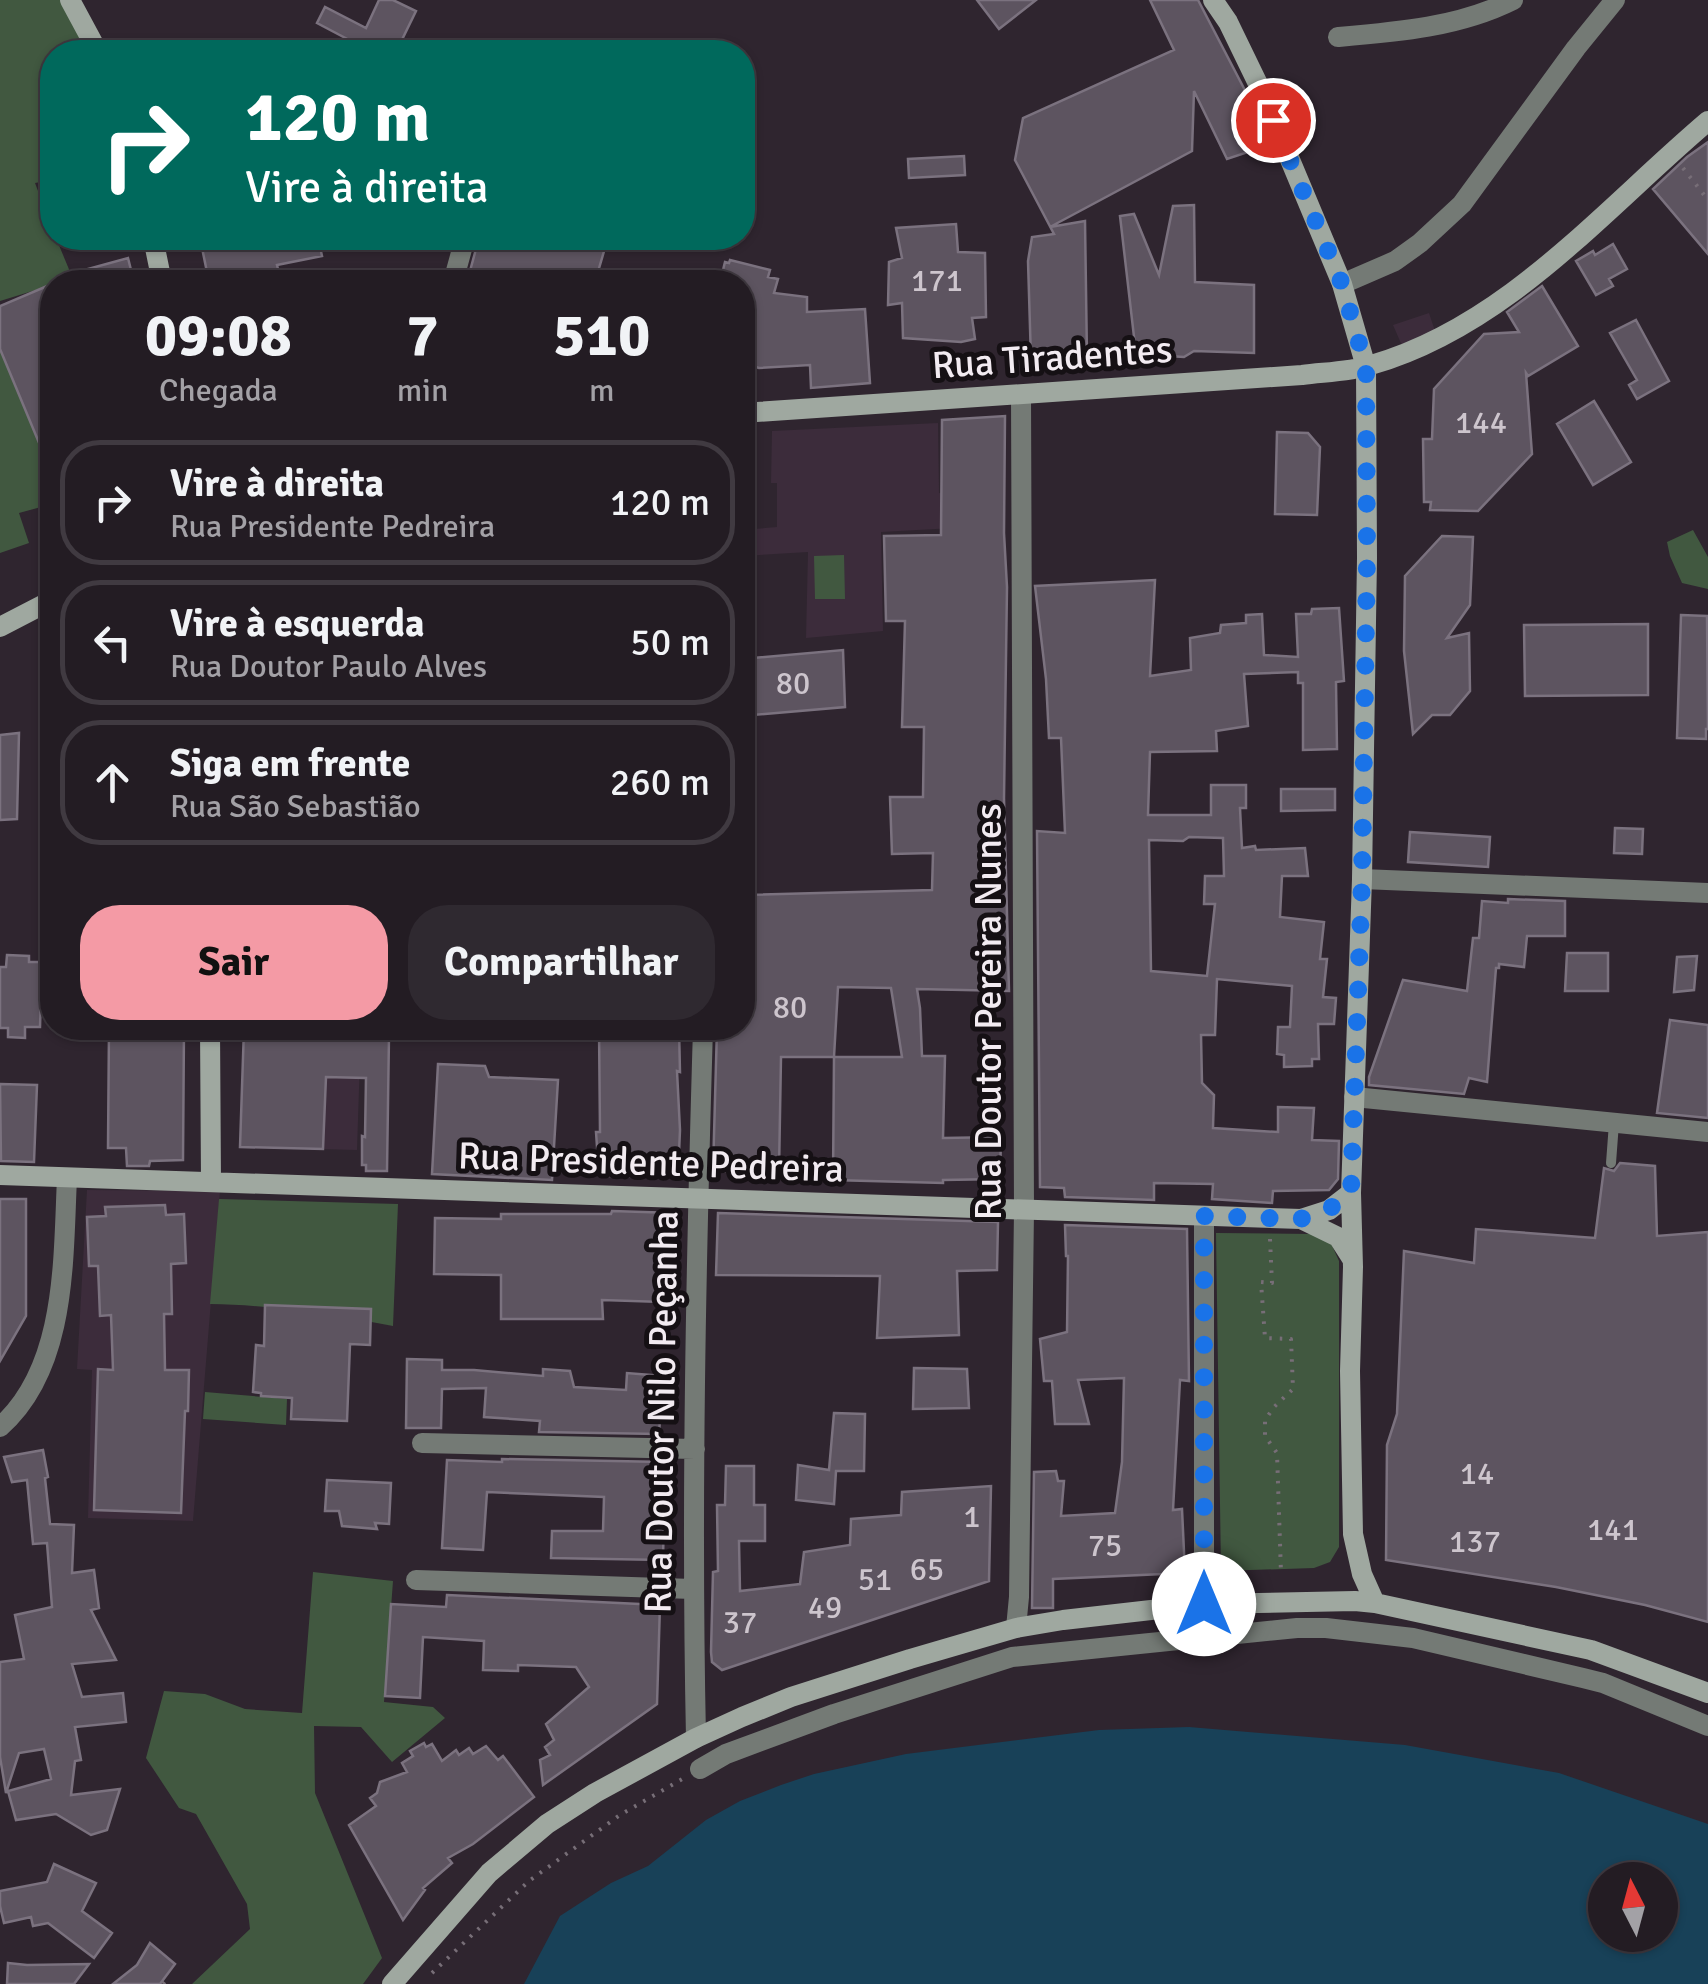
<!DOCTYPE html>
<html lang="pt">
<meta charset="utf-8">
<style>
:root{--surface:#231c23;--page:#2f2930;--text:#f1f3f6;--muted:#a3a1a6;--line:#403a41;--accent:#f49aa5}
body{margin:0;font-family:Signika,sans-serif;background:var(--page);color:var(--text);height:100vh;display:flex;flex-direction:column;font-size:38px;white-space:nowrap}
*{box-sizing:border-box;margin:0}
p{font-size:32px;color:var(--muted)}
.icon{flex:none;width:55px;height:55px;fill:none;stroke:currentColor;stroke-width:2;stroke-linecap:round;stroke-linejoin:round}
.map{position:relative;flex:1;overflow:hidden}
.details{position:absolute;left:40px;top:270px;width:715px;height:770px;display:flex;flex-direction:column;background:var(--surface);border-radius:40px;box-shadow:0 2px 8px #0004,0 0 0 2px var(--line)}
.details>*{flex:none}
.hud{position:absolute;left:40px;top:40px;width:715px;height:210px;border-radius:40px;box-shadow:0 2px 8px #0004,0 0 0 2px var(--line);background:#00695c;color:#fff;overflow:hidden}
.needle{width:65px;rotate:354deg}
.controls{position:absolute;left:1588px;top:1862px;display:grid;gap:20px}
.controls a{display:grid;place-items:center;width:90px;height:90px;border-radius:50%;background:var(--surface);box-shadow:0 2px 8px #0004,0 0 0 2px var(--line);font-size:50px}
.pin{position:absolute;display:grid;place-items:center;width:85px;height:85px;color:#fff;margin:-42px;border:5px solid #fff;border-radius:50%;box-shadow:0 2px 10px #0007}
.me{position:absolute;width:110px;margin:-55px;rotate:0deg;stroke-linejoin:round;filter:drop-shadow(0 0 8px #0008)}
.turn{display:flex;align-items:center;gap:35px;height:210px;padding:0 40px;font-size:45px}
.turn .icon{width:130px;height:130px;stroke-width:2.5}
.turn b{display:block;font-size:70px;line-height:85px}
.eta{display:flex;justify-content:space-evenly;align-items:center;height:170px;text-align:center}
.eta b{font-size:60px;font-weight:700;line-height:70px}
.button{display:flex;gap:20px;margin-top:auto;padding:20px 40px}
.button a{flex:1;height:115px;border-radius:40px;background:var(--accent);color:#111;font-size:40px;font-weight:700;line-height:115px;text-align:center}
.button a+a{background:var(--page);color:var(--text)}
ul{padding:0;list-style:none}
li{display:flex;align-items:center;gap:30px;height:125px;margin:0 20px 15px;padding:0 20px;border:5px solid var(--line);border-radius:40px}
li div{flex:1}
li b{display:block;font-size:38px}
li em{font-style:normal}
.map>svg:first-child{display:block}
.built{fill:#3c2c3b}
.green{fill:#415840}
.water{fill:#184158;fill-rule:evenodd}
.building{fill:#5d5460;stroke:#7b727f;stroke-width:2.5;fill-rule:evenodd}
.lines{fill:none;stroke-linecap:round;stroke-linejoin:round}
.path{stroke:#776e77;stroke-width:4;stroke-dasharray:2.5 8;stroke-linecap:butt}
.lane{stroke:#747a75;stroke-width:10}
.street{stroke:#747a75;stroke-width:20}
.secondary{stroke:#9fa8a0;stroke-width:20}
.route{stroke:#1a73e8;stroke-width:18;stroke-dasharray:0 32.4}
.labels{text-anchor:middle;stroke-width:10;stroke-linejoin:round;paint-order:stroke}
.number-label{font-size:32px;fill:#cdc5cd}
.street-label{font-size:38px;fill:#f2ebf1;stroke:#151014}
</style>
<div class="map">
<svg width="1708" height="1984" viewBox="0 0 1708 1984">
<rect width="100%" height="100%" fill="#2f252f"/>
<path class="built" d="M 1429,313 L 1435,331 L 1403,348 L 1393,325 Z
M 938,423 L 939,493 L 953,494 L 954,528 L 881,532 L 883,631 L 806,638 L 808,552 L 743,556 L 743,530 L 777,527 L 777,483 L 771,483 L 772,431 Z
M 244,1028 L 361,1028 L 357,1150 L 240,1147 Z
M 87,1190 L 220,1191 L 193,1521 L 88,1518 L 92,1370 L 77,1369 Z"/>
<path class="green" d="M 0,0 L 75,0 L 109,52 L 52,52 L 52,180 L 35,183 L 52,228 L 52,238 L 56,238 L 73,279 L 52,282 L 52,285 L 0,301 Z
M 0,338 L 52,463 L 52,504 L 19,513 L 29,543 L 0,553 Z
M 1693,530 L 1708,557 L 1708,589 L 1682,583 L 1670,556 L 1667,542 Z
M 844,555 L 845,599 L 815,599 L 814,556 Z
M 219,1199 L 398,1204 L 393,1326 C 332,1314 273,1305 210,1304 Z
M 1216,1233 L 1311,1234 L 1330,1241 L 1339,1261 L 1339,1547 L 1330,1562 L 1314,1568 L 1221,1571 Z
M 205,1392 L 287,1399 L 286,1425 L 203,1419 Z
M 313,1572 L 393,1581 L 384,1702 L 433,1707 L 445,1718 L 392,1762 L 361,1727 L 314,1726 L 315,1793 L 382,1958 L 363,1984 L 192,1984 L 250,1929 L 247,1904 L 196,1814 L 179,1808 L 146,1758 L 164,1691 L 205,1694 L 245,1709 L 302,1713 Z"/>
<path class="water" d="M 1189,1727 L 1405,1745 L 1559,1773 L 1708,1824 L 1708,1984 L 524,1984 L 560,1916 L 611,1883 L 648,1866 L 706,1820 L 740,1801 L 781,1785 L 814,1774 L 906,1754 L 1099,1730 ZM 1660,1880 L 1660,1935 L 1605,1935 L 1605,1880 Z"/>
<path class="building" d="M 379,0 L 393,0 L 416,11 L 396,52 L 372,52 L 317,23 L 325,7 L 366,28 Z
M 977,0 L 1036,0 L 999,29 Z
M 1150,0 L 1198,0 L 1250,100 L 1269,145 L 1227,159 L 1194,91 L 1192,151 L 1050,227 L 1085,221 L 1087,358 L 1031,360 L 1028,261 L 1032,237 L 1054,234 L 1015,160 L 1023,118 L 1174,50 Z
M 1708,142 L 1708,254 L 1653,189 L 1687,157 Z
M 964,156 L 965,175 L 909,178 L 908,159 Z
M 1194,205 L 1195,282 L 1254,285 L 1254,353 L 1194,351 L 1184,357 L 1136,354 L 1120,216 L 1134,214 L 1159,275 L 1173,206 Z
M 956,224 L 958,252 L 985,253 L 986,317 L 972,318 L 975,339 L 961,342 L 903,338 L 902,303 L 888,305 L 889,262 L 902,258 L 896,228 Z
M 200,238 L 318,238 L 322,256 L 277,265 L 281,282 L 209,282 Z
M 479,238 L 594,238 L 607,241 L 595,282 L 569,282 L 543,275 L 540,282 L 467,282 Z
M 1613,244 L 1627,269 L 1609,279 L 1613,286 L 1596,295 L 1576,261 L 1593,251 L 1595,255 Z
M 128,258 L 134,282 L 60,282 L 59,277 Z
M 730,260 L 770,270 L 768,277 L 778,279 L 774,293 L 807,297 L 807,312 L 865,309 L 870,383 L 811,388 L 810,365 L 759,368 L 742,363 L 742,282 L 720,282 L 725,262 L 729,263 Z
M 52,284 L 52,474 L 0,349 L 0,306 Z
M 1542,286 L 1578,346 L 1528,376 L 1526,373 L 1532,454 L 1478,511 L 1430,510 L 1431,502 L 1424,502 L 1423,439 L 1432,439 L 1434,389 L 1484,334 L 1519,332 L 1507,312 Z
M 1636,320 L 1669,381 L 1637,399 L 1629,385 L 1637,380 L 1610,333 Z
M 1594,401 L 1631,462 L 1593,485 L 1557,424 Z
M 1005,416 L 1004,533 L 1007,587 L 1004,798 L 1009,991 L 917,989 L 920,1008 L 922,1056 L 945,1056 L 943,1138 L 1001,1137 L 1000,1179 L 943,1180 L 943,1183 L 833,1180 L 834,1057 L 781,1057 L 779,1172 L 713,1171 L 717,1028 L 742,1028 L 742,895 L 932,890 L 933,853 L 892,854 L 890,797 L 923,797 L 924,727 L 902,727 L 905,621 L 886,621 L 884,536 L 941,535 L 942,420 ZM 838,987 L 891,988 L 902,1057 L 834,1057 Z
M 1277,432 L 1308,433 L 1320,447 L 1317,515 L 1275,514 Z
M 1442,536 L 1473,537 L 1470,605 L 1447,638 L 1469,633 L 1470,691 L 1450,715 L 1432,715 L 1413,734 L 1404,651 L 1405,576 Z
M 1155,580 L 1150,676 L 1191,670 L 1190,638 L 1220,633 L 1221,625 L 1246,623 L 1246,615 L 1262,614 L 1264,655 L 1298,657 L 1296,614 L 1311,614 L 1312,609 L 1339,608 L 1344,681 L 1336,682 L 1337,749 L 1303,750 L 1303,683 L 1298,683 L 1298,672 L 1244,674 L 1248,726 L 1216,731 L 1217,751 L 1150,752 L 1148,815 L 1211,815 L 1211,785 L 1246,785 L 1246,808 L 1240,808 L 1242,848 L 1255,846 L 1256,850 L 1305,848 L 1308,876 L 1282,876 L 1280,917 L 1324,922 L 1320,959 L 1327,959 L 1323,997 L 1336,998 L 1334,1024 L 1318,1024 L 1319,1059 L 1312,1059 L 1312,1066 L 1284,1067 L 1284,1055 L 1277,1054 L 1278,1027 L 1290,1027 L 1292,986 L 1217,979 L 1215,1035 L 1201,1035 L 1202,1083 L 1214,1095 L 1213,1128 L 1278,1132 L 1278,1107 L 1314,1108 L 1312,1140 L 1339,1141 L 1338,1179 L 1329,1190 L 1273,1191 L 1272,1203 L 1212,1199 L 1213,1184 L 1154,1183 L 1154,1200 L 1065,1197 L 1064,1188 L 1040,1187 L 1037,831 L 1065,833 L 1061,738 L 1049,738 L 1046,679 L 1035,586 ZM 1189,837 L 1223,838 L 1224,876 L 1205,876 L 1204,904 L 1215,904 L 1207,976 L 1151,971 L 1149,840 L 1183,841 Z
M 1681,615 L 1707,616 L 1708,729 L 1706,729 L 1706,739 L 1677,738 Z
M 1648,624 L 1648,695 L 1525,696 L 1524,625 Z
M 843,650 L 845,707 L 742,716 L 742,659 Z
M 19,733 L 17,819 L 0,820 L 0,735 Z
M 1281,789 L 1335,789 L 1335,810 L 1281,811 Z
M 1615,828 L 1643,829 L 1642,854 L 1614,853 Z
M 1410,832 L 1490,837 L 1488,867 L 1408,862 Z
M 1508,899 L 1565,901 L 1565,936 L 1527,936 L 1524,967 L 1499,964 L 1499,968 L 1496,968 L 1487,1082 L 1469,1078 L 1464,1094 L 1369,1085 L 1369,1077 L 1403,980 L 1467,991 L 1473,938 L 1479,938 L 1482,901 L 1508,903 Z
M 1567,953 L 1608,953 L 1608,991 L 1565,991 Z
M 7,955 L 29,956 L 29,962 L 42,962 L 40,1027 L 25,1027 L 25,1038 L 8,1037 L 8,1028 L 0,1028 L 0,967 L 6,967 Z
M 1697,956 L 1694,990 L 1674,992 L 1677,957 Z
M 1670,1020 L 1708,1025 L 1708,1118 L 1657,1113 Z
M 109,1028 L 184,1028 L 183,1160 L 150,1161 L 149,1166 L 127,1166 L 126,1148 L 108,1148 Z
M 244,1028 L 361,1028 L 361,1036 L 389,1036 L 387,1171 L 366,1171 L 366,1165 L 362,1165 L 362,1136 L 365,1137 L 366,1078 L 326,1077 L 323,1149 L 240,1147 Z
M 599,1028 L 679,1028 L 680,1072 L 677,1071 L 680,1130 L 678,1176 L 599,1176 L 596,1132 L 600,1132 Z
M 438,1064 L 485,1066 L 489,1077 L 558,1080 L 552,1180 L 432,1174 Z
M 0,1084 L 37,1085 L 34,1162 L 1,1161 Z
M 1620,1163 L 1655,1166 L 1657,1236 L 1708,1232 L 1708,1622 L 1645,1605 L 1556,1587 L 1386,1560 L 1387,1445 L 1397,1414 L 1404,1251 L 1474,1263 L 1476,1229 L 1595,1238 L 1604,1168 L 1614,1171 Z
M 0,1199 L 26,1199 L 26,1316 L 0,1361 Z
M 165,1205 L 166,1215 L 184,1214 L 186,1263 L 171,1264 L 172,1314 L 164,1314 L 165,1370 L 189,1370 L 188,1411 L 185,1411 L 181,1513 L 94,1510 L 98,1369 L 113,1370 L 111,1315 L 100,1316 L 98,1266 L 89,1266 L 87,1217 L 106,1216 L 105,1207 Z
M 612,1211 L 675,1213 L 674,1233 L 664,1233 L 662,1302 L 602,1300 L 603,1319 L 501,1319 L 501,1275 L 434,1274 L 435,1218 L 501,1219 L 501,1214 L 611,1214 Z
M 718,1213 L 998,1222 L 997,1270 L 957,1271 L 959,1335 L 877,1338 L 880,1276 L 716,1275 Z
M 1065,1225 L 1187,1229 L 1189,1381 L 1180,1380 L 1173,1510 L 1182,1509 L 1185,1573 L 1053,1579 L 1053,1608 L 1032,1608 L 1034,1472 L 1056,1471 L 1058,1481 L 1064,1481 L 1061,1516 L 1115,1513 L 1122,1462 L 1124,1378 L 1078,1380 L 1089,1424 L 1055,1424 L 1052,1381 L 1044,1381 L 1040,1339 L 1067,1332 L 1068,1256 L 1066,1256 Z
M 265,1305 L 371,1309 L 370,1345 L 350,1344 L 347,1421 L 291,1419 L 292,1398 L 261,1396 L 261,1393 L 253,1392 L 256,1345 L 264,1346 Z
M 407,1359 L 442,1360 L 442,1370 L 474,1370 L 543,1376 L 543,1369 L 570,1371 L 574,1387 L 626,1390 L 627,1373 L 663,1376 L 659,1434 L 539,1432 L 540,1421 L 484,1417 L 486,1388 L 442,1389 L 441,1428 L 406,1428 Z
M 914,1368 L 967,1369 L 969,1408 L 913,1409 Z
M 834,1413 L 865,1414 L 864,1471 L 836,1471 L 834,1504 L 796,1500 L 798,1465 L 829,1470 Z
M 43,1450 L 48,1477 L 45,1478 L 50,1524 L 74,1525 L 72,1573 L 94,1570 L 99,1608 L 91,1610 L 116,1660 L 72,1664 L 82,1697 L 123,1693 L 126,1722 L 75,1727 L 81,1760 L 75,1761 L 71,1795 L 120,1789 L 107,1830 L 91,1835 L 56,1814 L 16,1820 L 8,1791 L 51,1779 L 44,1749 L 19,1753 L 6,1793 L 0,1757 L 0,1662 L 24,1659 L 15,1615 L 52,1607 L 47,1543 L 33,1544 L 27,1480 L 12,1482 L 4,1457 Z
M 502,1459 L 665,1462 L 663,1560 L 551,1558 L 552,1531 L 603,1531 L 604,1497 L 487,1492 L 483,1550 L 442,1548 L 447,1460 L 502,1462 Z
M 726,1466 L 754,1466 L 754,1505 L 765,1505 L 765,1541 L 739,1541 L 740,1591 L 800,1584 L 804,1552 L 850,1545 L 851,1519 L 901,1515 L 902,1492 L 991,1486 L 989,1581 L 722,1670 L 712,1662 L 711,1652 L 713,1572 L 718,1571 L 717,1505 L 725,1505 Z
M 327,1480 L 391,1483 L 389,1524 L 375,1523 L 377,1529 L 342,1526 L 339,1511 L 325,1511 Z
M 447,1595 L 660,1605 L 657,1704 L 543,1785 L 540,1760 L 550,1755 L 545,1747 L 554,1740 L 546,1724 L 589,1687 L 576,1667 L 518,1665 L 518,1671 L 483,1670 L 484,1641 L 423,1637 L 420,1698 L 385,1696 L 391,1604 L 446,1607 Z
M 424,1743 L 426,1747 L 432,1744 L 442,1761 L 456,1750 L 459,1755 L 469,1748 L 473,1754 L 486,1746 L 498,1760 L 503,1756 L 534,1797 L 473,1844 L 448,1858 L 452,1863 L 423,1888 L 425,1890 L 403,1920 L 349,1825 L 376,1806 L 370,1798 L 377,1793 L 380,1782 L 407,1772 L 402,1763 L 413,1756 L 410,1751 Z
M 54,1864 L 96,1883 L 82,1911 L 112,1933 L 94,1958 L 48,1923 L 33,1926 L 31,1917 L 4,1923 L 0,1906 L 0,1891 L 47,1882 Z
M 150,1943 L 175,1964 L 160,1984 L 113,1984 L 137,1965 Z
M 8,1963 L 27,1965 L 89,1964 L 74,1984 L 7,1984 Z"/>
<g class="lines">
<path class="path" d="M 1683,168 L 1708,200
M 1270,1239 L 1272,1283 L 1261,1282 L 1265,1338 L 1291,1339 L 1293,1389 L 1274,1407 L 1265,1420 L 1265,1436 L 1277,1453 L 1281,1573
M 432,1973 L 529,1881 L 620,1815 L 684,1778
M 163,1984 L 167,1979"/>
<path class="lane" d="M 1611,1163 L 1614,1123"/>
<path class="street" d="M 1338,37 C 1398,32 1459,27 1513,0
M 453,282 L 465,238
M 1342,284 L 1395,261 L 1420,243 L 1462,204 L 1576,48 L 1615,0
M 1362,879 L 1708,893
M 1354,1097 L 1708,1132
M 1204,1216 L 1204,1604
M 0,1427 C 67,1368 63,1260 67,1178
M 422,1443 L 695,1449
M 416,1580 L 693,1589
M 1016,1628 L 1019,1597 L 1024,1210 L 1021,395
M 696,1738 C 691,1501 696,1264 703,1028
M 700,1769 L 726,1754 L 834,1714 L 1012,1657 L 1297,1628 L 1326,1628 L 1413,1638 L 1583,1678 L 1603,1683 L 1708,1726"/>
<path class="secondary" d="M 70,0 L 98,52
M 1213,0 L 1228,22 L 1260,88 L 1342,284 L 1366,367 L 1367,558 L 1362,879 L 1351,1193 L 1353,1267 L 1350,1371 L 1353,1534 L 1362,1574 L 1375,1603
M 153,238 L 162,282
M 742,413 L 1302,375 C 1325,372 1349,372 1371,365 C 1507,326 1603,210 1708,121
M 0,627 L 52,600
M 210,1028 L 211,1182
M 0,1175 L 1301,1219 L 1329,1210 L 1351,1193
M 1301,1219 L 1338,1237 L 1352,1259
M 392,1984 L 489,1873 L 547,1824 L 595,1793 L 696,1738 L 742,1717 L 791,1697 L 910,1659 L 1016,1628 L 1063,1620 L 1204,1604 L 1355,1601 L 1375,1603 L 1591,1650 L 1708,1693"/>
</g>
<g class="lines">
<path class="route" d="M 1204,1604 L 1204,1216 L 1300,1219 L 1328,1210 L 1351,1192 L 1362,879 L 1367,558 L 1366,367 L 1342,284 L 1273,120"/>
</g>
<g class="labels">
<g class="number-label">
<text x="937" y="291">171</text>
<text x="1481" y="433">144</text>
<text x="793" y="694">80</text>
<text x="790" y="1018">80</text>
<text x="1477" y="1484">14</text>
<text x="972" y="1527">1</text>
<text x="1613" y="1540">141</text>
<text x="1475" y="1552">137</text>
<text x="1105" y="1556">75</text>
<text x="927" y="1580">65</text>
<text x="875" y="1590">51</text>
<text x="825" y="1618">49</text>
<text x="740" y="1633">37</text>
</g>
<g class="street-label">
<text transform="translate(1052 357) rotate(-4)" y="13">Rua Tiradentes</text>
<text transform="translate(988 1012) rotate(-90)" y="13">Rua Doutor Pereira Nunes</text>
<text transform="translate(651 1162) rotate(2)" y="13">Rua Presidente Pedreira</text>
<text transform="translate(661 1412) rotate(-89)" y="13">Rua Doutor Nilo Peçanha</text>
</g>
</g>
</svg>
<div class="controls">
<a><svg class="needle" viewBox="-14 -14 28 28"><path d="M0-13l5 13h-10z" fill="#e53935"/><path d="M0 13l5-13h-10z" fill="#a3a1a6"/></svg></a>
</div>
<div class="pin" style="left:1273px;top:120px;background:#d93025"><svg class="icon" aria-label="arrive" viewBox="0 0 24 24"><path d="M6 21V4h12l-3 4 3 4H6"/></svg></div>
<svg class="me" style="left:1204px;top:1604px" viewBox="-20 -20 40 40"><circle r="19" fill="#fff"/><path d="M0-13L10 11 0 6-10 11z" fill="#1a73e8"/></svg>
<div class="hud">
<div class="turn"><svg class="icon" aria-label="right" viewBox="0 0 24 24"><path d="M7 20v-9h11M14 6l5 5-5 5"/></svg><div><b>120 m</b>Vire à direita</div></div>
</div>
<section class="details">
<div class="eta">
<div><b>09:08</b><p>Chegada</p></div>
<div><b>7</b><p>min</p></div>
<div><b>510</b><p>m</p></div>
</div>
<ul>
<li><svg class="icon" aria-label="right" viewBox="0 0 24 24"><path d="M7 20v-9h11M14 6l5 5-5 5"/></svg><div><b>Vire à direita</b><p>Rua Presidente Pedreira</p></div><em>120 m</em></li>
<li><svg class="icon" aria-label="left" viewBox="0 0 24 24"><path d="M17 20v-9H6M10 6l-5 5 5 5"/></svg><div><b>Vire à esquerda</b><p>Rua Doutor Paulo Alves</p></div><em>50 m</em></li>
<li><svg class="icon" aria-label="ahead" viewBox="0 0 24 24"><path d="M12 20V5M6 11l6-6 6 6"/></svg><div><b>Siga em frente</b><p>Rua São Sebastião</p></div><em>260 m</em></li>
</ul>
<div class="button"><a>Sair</a><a>Compartilhar</a></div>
</section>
</div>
